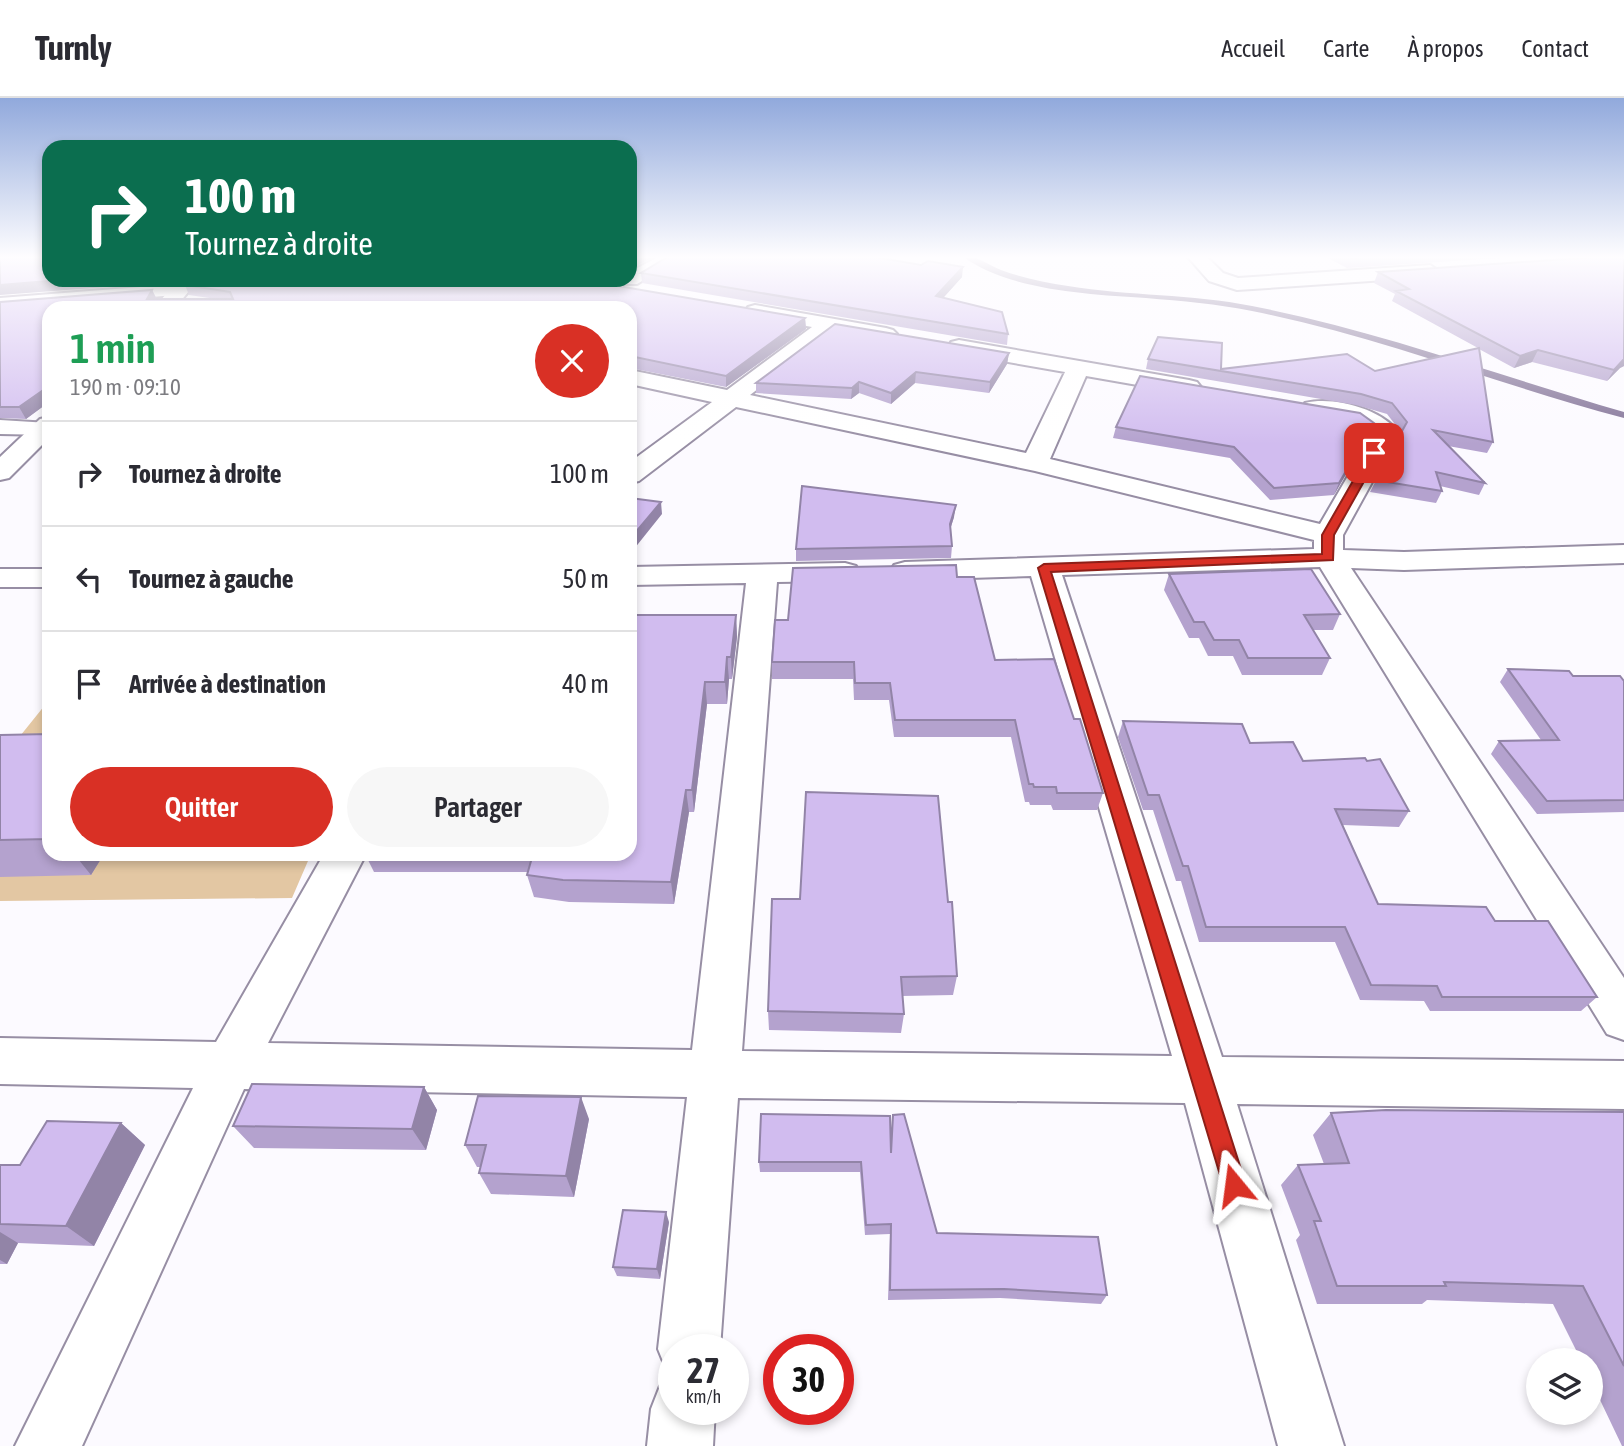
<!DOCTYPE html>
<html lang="fr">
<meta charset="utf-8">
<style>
:root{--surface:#fff;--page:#f7f7f7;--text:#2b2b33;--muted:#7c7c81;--line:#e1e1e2;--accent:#d93025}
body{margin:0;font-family:"Asap Condensed",sans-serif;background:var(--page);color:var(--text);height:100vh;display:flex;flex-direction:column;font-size:26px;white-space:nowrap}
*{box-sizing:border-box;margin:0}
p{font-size:23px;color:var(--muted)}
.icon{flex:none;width:38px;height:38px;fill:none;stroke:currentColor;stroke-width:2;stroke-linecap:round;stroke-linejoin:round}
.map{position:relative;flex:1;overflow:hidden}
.side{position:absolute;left:42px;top:203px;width:595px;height:560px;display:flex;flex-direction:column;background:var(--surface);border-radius:21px;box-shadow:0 4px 10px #0003}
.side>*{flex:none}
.guide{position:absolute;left:42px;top:42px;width:595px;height:147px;border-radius:21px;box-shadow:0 4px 10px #0003;background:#0b6e4f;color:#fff;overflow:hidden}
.controls{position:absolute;left:1526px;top:1250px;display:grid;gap:14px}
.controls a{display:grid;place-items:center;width:77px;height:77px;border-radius:50%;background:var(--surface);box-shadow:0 4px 10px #0003;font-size:35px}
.speed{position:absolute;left:658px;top:1236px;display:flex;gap:14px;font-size:35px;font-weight:700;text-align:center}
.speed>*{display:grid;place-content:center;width:91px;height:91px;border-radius:50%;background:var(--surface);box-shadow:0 4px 10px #0003;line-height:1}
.speed small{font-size:18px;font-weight:400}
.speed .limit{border:10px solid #d22;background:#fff;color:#111}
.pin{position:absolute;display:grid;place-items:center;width:60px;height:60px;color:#fff;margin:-30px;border-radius:14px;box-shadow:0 4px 10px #0006}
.me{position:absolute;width:77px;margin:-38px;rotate:344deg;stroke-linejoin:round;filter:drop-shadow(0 0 5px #0008)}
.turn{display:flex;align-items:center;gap:24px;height:147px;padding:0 28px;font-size:32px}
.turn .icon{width:91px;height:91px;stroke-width:2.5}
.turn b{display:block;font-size:49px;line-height:60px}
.round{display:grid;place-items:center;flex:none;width:74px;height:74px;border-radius:37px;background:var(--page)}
.headline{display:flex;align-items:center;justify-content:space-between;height:119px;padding:0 28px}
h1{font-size:42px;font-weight:600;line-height:52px;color:#1e9e55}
.cta{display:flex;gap:14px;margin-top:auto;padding:14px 28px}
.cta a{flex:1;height:80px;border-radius:42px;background:var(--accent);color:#fff;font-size:28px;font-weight:600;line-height:80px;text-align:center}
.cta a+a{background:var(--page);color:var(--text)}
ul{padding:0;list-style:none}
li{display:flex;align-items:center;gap:21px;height:105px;padding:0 28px;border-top:2px solid var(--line)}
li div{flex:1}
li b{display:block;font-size:26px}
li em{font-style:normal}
header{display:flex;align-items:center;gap:42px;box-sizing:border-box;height:98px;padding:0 35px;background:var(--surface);border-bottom:2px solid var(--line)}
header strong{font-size:33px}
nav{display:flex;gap:38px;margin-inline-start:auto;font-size:24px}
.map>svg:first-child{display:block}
.green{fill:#e3c7a3}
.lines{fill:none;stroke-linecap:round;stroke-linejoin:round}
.stream{fill:#817196;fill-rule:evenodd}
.street-casing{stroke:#978ea4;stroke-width:4}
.secondary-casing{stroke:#978ea4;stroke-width:4}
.street{fill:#fff;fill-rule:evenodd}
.secondary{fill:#fff;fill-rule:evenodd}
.wall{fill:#b4a2ce}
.shaded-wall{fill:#9284a7}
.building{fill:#d1bcef;stroke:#9284a7;stroke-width:2}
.route{fill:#d93025;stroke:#8d1f18;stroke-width:2}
</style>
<header>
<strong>Turnly</strong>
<nav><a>Accueil</a><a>Carte</a><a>À propos</a><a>Contact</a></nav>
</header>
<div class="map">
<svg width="1624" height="1348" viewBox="0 0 1624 1348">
<rect width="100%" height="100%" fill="#fcfaff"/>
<path class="green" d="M 49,602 L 49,756 L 311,756 L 292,800 L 0,803 L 0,663 Z"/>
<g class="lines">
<path class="stream" d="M 962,158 C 977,157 988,167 1001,172 C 1023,180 1046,185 1068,188 C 1129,198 1192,196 1252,208 C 1379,233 1500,278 1624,314 L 1624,320 C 1499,287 1379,238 1252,213 C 1217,206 1182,203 1146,200 C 1089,196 1010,193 962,158 Z"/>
<g class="street-casing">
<path id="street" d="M 660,158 L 682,158 L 637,186 L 623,186 L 620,182 L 630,182 L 630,174 Z
M 1187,158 L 1206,158 L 1223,175 L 1238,180 L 1430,167 L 1439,173 L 1430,179 L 1237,192 L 1209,183 Z
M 179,186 L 186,188 L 189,192 L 186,196 L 0,212 L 0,200 Z
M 755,207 L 886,230 L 893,232 L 897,236 L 893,240 L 886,242 L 834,233 L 750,297 L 1026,355 L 1065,274 L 951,254 L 948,249 L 951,244 L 959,242 L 1189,282 L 1197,284 L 1201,289 L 1197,294 L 1189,296 L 1086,278 L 1050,361 L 1320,426 L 1373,335 L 1356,324 L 1305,315 L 1302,310 L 1305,305 C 1334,298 1382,311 1399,335 L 1343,437 L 1343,452 L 1404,454 L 1624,447 L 1624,465 L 1404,472 L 1351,470 L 1624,880 L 1624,942 L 1607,936 L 1320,469 L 1062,477 L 1222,959 L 1624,963 L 1624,1011 L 1237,1006 L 1344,1348 L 1278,1348 L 1185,1005 L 738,1000 L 720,1251 L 674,1251 L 674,1275 L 667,1273 L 658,1251 L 687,999 L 244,991 L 82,1348 L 15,1348 L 193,990 L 0,986 L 0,940 L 216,944 L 324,756 L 366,756 L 268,945 L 692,952 L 746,485 L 630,487 L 630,469 L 845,465 L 856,468 L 860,474 L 856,480 L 845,483 L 777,484 L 742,953 L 1172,958 L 1031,478 L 905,482 L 894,479 L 890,473 L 894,467 L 905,464 L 1314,451 L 1314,442 L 1035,373 L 736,309 L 639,383 L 630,385 L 630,364 L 712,304 L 630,286 L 630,272 L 727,292 L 812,229 L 748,217 L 745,213 L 748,209 Z
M 0,322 L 49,325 L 49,337 L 0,336 Z
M 0,471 L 49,471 L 49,489 L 0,489 Z
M 674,1283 L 674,1311 L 715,1311 L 713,1348 L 647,1348 L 651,1311 L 660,1288 Z"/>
</g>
<g class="secondary-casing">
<path id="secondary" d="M 178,182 L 198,182 L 175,210 L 154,210 Z
M 49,319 L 49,340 L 9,380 L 0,382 L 0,359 L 40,321 Z"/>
</g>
<use href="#street" class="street"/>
<use href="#secondary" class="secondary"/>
</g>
<path class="wall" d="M 1324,158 L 1529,158 L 1347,170 Z
M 1624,158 L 1624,268 L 1620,270 L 1607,283 L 1532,264 L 1514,270 L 1479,251 L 1493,344 L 1487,355 L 1448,348 L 1485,385 L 1479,397 L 1440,388 L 1442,393 L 1436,405 L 1370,394 L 1401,334 L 1387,316 L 1356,307 L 1146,271 L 1148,261 L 1221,271 L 1375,273 L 1478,250 L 1392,203 L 1395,196 L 1374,185 L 1378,174 Z
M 641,175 L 962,179 L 943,200 L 1008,236 L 1007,247 L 642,185 Z
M 189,182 L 583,182 L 805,220 L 806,231 L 726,289 L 630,270 L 630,210 L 49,210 L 49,304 L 26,321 L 0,320 L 0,204 L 152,192 L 157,201 L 216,201 L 189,197 L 185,187 Z
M 1009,255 L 1007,266 L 989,295 L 915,285 L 891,306 L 859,295 L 851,301 L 756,295 L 756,285 Z
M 1374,325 L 1369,336 L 1334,397 L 1270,402 L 1230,360 L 1113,340 L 1116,329 Z
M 954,419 L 950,432 L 952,448 L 951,460 L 796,463 L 796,451 Z
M 1169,476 L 1340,516 L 1333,532 L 1313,532 L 1330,560 L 1322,577 L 1242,577 L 1233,558 L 1208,558 L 1199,540 L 1189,540 L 1164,492 Z
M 957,479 L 995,562 L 1074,621 L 1103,695 L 1097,712 L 1053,712 L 1051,707 L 1030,707 L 1029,704 L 1025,704 L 1011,639 L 894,639 L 889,602 L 854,602 L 853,581 L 772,581 L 772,564 L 788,522 Z
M 630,517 L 736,517 L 737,539 L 732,581 L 729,581 L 727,606 L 707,606 L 694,714 L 689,714 L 674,806 L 569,804 L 534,799 L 527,777 L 528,774 L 374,774 L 365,756 L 630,756 Z
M 1508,571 L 1624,583 L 1624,714 L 1537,716 L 1491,656 L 1499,643 L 1541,642 L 1500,584 Z
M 1123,623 L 1250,645 L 1303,663 L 1367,663 L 1409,713 L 1399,729 L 1343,727 L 1378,806 L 1495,823 L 1597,899 L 1581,913 L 1430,913 L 1424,903 L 1360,902 L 1335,844 L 1199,844 L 1181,783 L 1176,783 L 1153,712 L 1143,712 L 1118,639 Z
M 49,636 L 49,756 L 104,756 L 91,777 L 0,779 L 0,637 Z
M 948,804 L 957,878 L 953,897 L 902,898 L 904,916 L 901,935 L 769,932 L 768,913 Z
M 424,989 L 437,1012 L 426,1052 L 254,1050 L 233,1028 Z
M 1624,1014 L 1624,1348 L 1622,1348 L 1591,1283 L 1591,1262 L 1581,1262 L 1553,1206 L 1427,1202 L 1422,1206 L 1317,1206 L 1296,1142 L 1300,1137 L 1281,1087 L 1298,1067 L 1324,1066 L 1313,1037 L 1331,1015 Z
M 893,1017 L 937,1135 L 1107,1197 L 1101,1206 L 1000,1200 L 888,1202 L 890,1136 L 865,1137 L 860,1074 L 760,1074 L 759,1064 L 891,1043 Z
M 589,1021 L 574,1099 L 491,1096 L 479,1075 L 481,1069 L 477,1069 L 465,1047 Z
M 121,1025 L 145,1047 L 94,1148 L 18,1145 L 7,1166 L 0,1166 L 0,1067 L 20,1067 Z
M 669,1124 L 660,1181 L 617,1178 L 613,1169 Z"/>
<path class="shaded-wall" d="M 636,158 L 656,158 L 630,171 L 630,161 Z
M 963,169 L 962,179 L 935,209 L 936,198 Z
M 61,182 L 175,182 L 173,184 L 0,197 L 0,187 Z
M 152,192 L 157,202 L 147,201 Z
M 805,220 L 806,231 L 726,289 L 726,278 Z
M 1538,252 L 1532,264 L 1514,270 L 1520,258 Z
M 1009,255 L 1007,266 L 989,295 L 990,284 Z
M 1624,261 L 1624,268 L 1620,270 L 1607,283 L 1614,272 Z
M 916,274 L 915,285 L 891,306 L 891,295 Z
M 859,284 L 859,295 L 851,301 L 852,290 Z
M 49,288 L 49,304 L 26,321 L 19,309 Z
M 1374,325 L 1369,336 L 1334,397 L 1339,385 Z
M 661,404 L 662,416 L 630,456 L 630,441 Z
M 956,407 L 954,419 L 948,438 L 950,426 Z
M 736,517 L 737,539 L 732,581 L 731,559 Z
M 727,559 L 729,581 L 727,606 L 725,584 Z
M 705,584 L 707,606 L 694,714 L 692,692 Z
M 686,692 L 689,714 L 674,806 L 671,784 Z
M 74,756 L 104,756 L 91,777 Z
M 424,989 L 437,1012 L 426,1052 L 412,1031 Z
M 581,999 L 589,1021 L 574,1099 L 566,1078 Z
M 121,1025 L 145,1047 L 94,1148 L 66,1128 Z
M 666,1114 L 669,1124 L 660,1181 L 657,1171 Z
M 0,1134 L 18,1145 L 7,1166 L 0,1162 Z"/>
<path class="building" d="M 0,158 L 49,158 L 49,182 L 61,182 L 0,187 Z
M 669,158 L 869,158 L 921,167 L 928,163 L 963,169 L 936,198 L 1002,214 L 1008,236 L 641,175 Z
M 1347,158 L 1382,158 L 1351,160 Z
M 1611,158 L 1624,158 L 1624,261 L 1614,272 L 1538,252 L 1520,258 L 1396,193 L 1409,191 L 1378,174 Z
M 189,182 L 583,182 L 805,220 L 726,278 L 630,258 L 630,210 L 49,210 L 49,288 L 19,309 L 0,309 L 0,204 L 152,192 L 147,201 L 233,201 L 230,194 L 185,187 Z
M 835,226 L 1009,255 L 990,284 L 916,274 L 891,295 L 859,284 L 852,290 L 756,285 Z
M 1158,239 L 1222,245 L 1221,271 L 1347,256 L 1375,273 L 1479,250 L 1493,344 L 1433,332 L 1485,385 L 1436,374 L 1442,393 L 1375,382 L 1407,324 L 1392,305 L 1361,296 L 1148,261 Z
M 1140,278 L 1360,315 L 1374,325 L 1339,385 L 1274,390 L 1234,349 L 1116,329 Z
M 802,388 L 956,407 L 950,426 L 952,448 L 796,451 Z
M 630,400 L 661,404 L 630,441 Z
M 956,467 L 957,479 L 974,479 L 995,562 L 1054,561 L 1074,621 L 1080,621 L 1103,695 L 1057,695 L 1056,689 L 1034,689 L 1033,686 L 1029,686 L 1015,622 L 895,622 L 890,585 L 855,585 L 854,564 L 772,564 L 775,522 L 788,522 L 793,470 Z
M 1311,471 L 1340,516 L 1304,517 L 1330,560 L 1248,560 L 1239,542 L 1214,542 L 1204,524 L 1194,524 L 1169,476 Z
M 630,517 L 736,517 L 731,559 L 727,559 L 725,584 L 705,584 L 692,692 L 686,692 L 671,784 L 563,782 L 527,777 L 533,756 L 630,756 Z
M 1508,571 L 1569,573 L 1573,578 L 1620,578 L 1624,583 L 1624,702 L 1547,703 L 1499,643 L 1559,642 Z
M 1123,623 L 1242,626 L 1250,645 L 1293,644 L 1303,663 L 1365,660 L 1367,663 L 1380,661 L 1409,713 L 1335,711 L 1378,806 L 1486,809 L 1495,823 L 1548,823 L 1597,899 L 1442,899 L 1437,888 L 1371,887 L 1345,829 L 1206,829 L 1188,768 L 1183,768 L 1159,697 L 1148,697 Z
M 49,636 L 49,741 L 0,742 L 0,637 Z
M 806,694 L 938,698 L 948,804 L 952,804 L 957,878 L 901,879 L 904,916 L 768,913 L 772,801 L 800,801 Z
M 252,986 L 424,989 L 412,1031 L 233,1028 Z
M 478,998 L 581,999 L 566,1078 L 479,1075 L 486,1047 L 465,1047 Z
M 1386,1012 L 1624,1014 L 1624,1268 L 1583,1188 L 1444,1184 L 1446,1188 L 1337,1188 L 1314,1123 L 1321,1123 L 1298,1067 L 1349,1065 L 1331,1015 Z
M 761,1016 L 890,1018 L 891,1055 L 893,1017 L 904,1016 L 937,1135 L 1098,1139 L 1107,1197 L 1004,1191 L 890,1192 L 891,1126 L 866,1127 L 861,1064 L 759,1064 Z
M 47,1023 L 121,1025 L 66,1128 L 0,1126 L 0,1067 L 20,1067 Z
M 623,1112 L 666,1114 L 657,1171 L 613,1169 Z"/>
<linearGradient id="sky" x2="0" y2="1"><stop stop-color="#91a9dc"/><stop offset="0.46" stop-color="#fefdff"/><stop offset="1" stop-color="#fefdff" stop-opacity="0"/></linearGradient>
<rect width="1624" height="346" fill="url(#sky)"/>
<path class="route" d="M 1374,352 L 1380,355 L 1334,437 L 1333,462 L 1051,474 L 1246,1087 L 1242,1095 L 1234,1098 L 1226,1095 L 1223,1087 L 1038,470 L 1044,466 L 1322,456 L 1322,437 L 1369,355 Z"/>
</svg>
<div class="controls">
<a><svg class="icon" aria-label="layers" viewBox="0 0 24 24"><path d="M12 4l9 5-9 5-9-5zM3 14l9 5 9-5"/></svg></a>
</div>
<div class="speed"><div>27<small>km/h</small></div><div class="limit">30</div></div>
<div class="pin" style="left:1374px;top:355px;background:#d93025"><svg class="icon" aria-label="arrive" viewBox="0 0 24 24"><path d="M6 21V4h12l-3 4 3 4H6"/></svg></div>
<svg class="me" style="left:1234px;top:1087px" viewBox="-20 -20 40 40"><path d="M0-17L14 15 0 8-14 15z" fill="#d93025" stroke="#fff" stroke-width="4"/></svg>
<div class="guide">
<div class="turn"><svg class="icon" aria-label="right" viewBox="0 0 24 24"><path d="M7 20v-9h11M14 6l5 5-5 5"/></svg><div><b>100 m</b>Tournez à droite</div></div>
</div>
<section class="side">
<div class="headline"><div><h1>1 min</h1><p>190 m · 09:10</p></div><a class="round" style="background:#d93025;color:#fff"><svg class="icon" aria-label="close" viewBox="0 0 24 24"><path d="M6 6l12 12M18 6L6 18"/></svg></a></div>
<ul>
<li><svg class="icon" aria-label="right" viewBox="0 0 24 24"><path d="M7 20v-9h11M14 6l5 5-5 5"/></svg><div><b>Tournez à droite</b></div><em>100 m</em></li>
<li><svg class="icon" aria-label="left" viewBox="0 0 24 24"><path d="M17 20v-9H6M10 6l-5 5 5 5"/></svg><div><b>Tournez à gauche</b></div><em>50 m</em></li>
<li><svg class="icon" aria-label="arrive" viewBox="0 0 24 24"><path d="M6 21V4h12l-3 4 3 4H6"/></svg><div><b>Arrivée à destination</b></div><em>40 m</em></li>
</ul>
<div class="cta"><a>Quitter</a><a>Partager</a></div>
</section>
</div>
